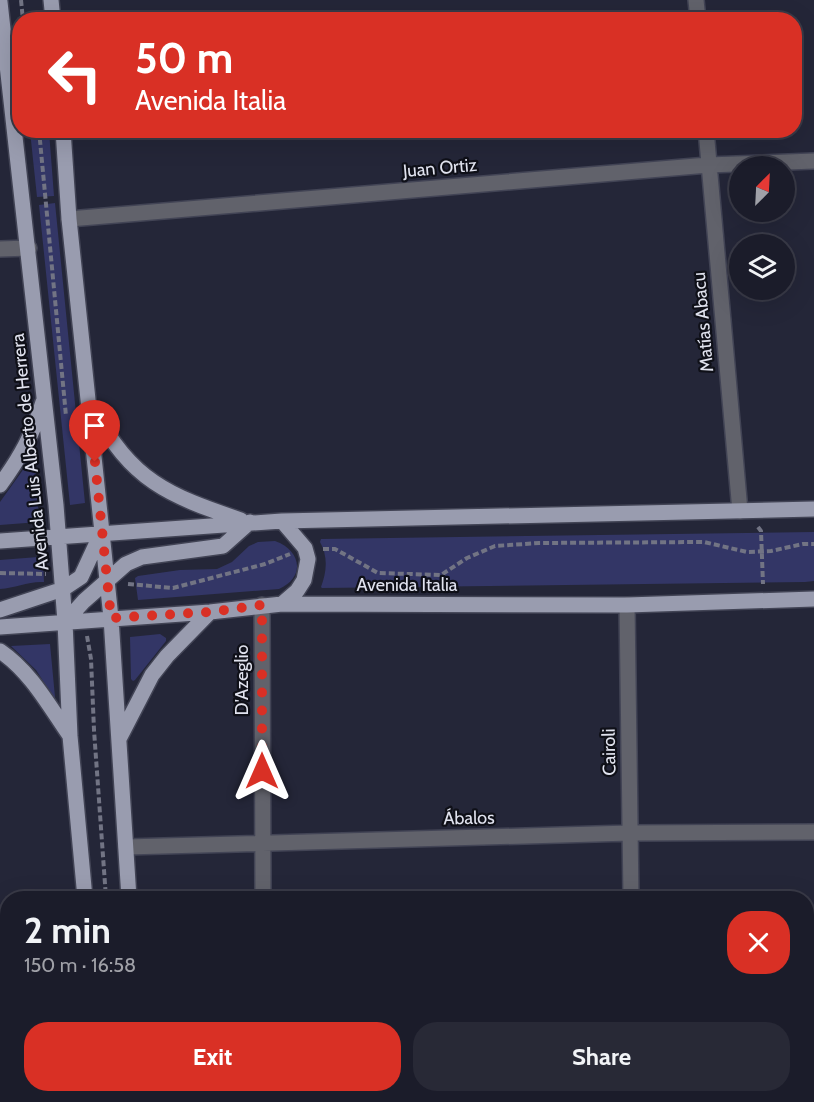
<!DOCTYPE html>
<meta charset="utf-8">
<style>
:root{--surface:#1b1c2a;--page:#282936;--text:#f1f3f6;--muted:#a0a1a8;--line:#393a47;--accent:#d93025}
body{margin:0;font-family:Cabin,sans-serif;background:var(--page);color:var(--text);height:100vh;display:flex;flex-direction:column;font-size:22px;white-space:nowrap}
*{box-sizing:border-box;margin:0}
p{font-size:20px;color:var(--muted)}
.icon{flex:none;width:33px;height:33px;fill:none;stroke:currentColor;stroke-width:2;stroke-linecap:round;stroke-linejoin:round}
.map{position:relative;flex:1;overflow:hidden}
.sheet{position:absolute;left:0px;top:891px;width:814px;height:212px;display:flex;flex-direction:column;background:var(--surface);border-radius:24px 24px 0 0;box-shadow:0 6px 24px #0002,0 0 0 2px var(--line)}
.sheet>*{flex:none}
.top-card{position:absolute;left:12px;top:12px;width:790px;height:126px;border-radius:24px;box-shadow:0 6px 24px #0002,0 0 0 2px var(--line);background:#d93025;color:#fff;overflow:hidden}
.needle{width:39px;rotate:24deg}
.tools{position:absolute;left:729px;top:156px;display:grid;gap:12px}
.tools a{display:grid;place-items:center;width:66px;height:66px;border-radius:50%;background:var(--surface);box-shadow:0 6px 24px #0002,0 0 0 2px var(--line);font-size:30px}
.pin{position:absolute;display:grid;place-items:center;width:51px;height:51px;color:#fff;margin:-62px -26px;border-radius:50% 50% 50% 0;rotate:-45deg;box-shadow:0 0 6px #0007}
.pin .icon{rotate:45deg}
.me{position:absolute;width:66px;margin:-33px;rotate:0deg;stroke-linejoin:round;filter:drop-shadow(0 0 4px #0008)}
.turn{display:flex;align-items:center;gap:21px;height:126px;padding:0 24px;font-size:27px}
.turn .icon{width:78px;height:78px;stroke-width:2.5}
.turn b{display:block;font-size:42px;line-height:51px}
.round{display:grid;place-items:center;flex:none;width:63px;height:63px;border-radius:24px;background:var(--page)}
.head{display:flex;align-items:center;justify-content:space-between;height:102px;padding:0 24px}
h1{font-size:36px;font-weight:700;line-height:45px}
.cta{display:flex;gap:12px;margin-top:auto;padding:12px 24px}
.cta a{flex:1;height:69px;border-radius:24px;background:var(--accent);color:#fff;font-size:24px;font-weight:700;line-height:69px;text-align:center}
.cta a+a{background:var(--page);color:var(--text)}
.map>svg:first-child{display:block}
.green{fill:#333666}
.lines{fill:none;stroke-linecap:round;stroke-linejoin:round}
.minor-casing{stroke:#424455;stroke-width:18}
.major-casing{stroke:#424455;stroke-width:18}
.path{stroke:#727484;stroke-width:4;stroke-dasharray:6 3;stroke-linecap:butt}
.minor{stroke:#61626b;stroke-width:15}
.major{stroke:#999caf;stroke-width:15}
.route{stroke:#d93025;stroke-width:10;stroke-dasharray:0 18}
.labels{text-anchor:middle;stroke-width:4.5;stroke-linejoin:round;paint-order:stroke}
.street-label{font-size:18px;fill:#e1e3ef;stroke:#0f1018}
</style>
<div class="map">
<svg width="814" height="1102" viewBox="0 0 814 1102">
<rect width="100%" height="100%" fill="#242638"/>
<path class="green" d="M 30,131 L 49,131 L 54,196 L 37,197 Z
M 55,203 L 85,503 L 70,505 L 39,205 Z
M 32,459 L 35,460 L 39,522 L 0,525 L 0,502 L 30,460 Z
M 814,532 L 814,581 L 805,582 L 322,588 L 321,587 C 327,571 328,556 320,542 L 321,539 Z
M 275,541 C 301,550 306,577 279,589 L 138,600 L 135,578 L 138,576 L 180,570 L 217,569 L 232,562 L 249,546 L 258,542 Z
M 38,557 L 43,562 L 44,582 C 29,581 15,588 0,589 L 0,560 Z
M 160,634 L 166,638 L 166,641 L 135,680 L 133,681 L 131,679 L 130,637 Z
M 50,644 L 55,697 L 54,698 L 36,670 L 11,646 Z"/>
<g class="lines">
<g class="minor-casing">
<path id="minor" d="M 696,0 L 698,20
M 706,130 L 740,511
M 69,219 L 708,165 L 814,161
M 0,249 L 29,248
M 262,605 L 263,898
M 627,605 L 631,898
M 126,847 L 630,833 L 814,832
M 141,1100 L 633,1097
M 0,1102 L 100,1101"/>
</g>
<g class="major-casing">
<path id="major" d="M 51,0 L 53,20
M 0,2 L 56,505 L 65,622 L 70,736 L 85,898
M 63,130 L 69,219 L 111,618 L 129,898
M 93,409 C 132,481 167,495 241,520
M 0,485 C 20,458 33,434 43,402
M 282,521 L 305,548 L 308,559 L 304,580 L 297,591 L 282,604
M 0,541 L 282,521 L 814,509
M 0,610 L 63,589 L 81,577 L 100,536
M 65,622 L 84,601 L 126,564 L 142,557 L 223,546 L 250,522
M 0,627 L 210,612 L 282,604 L 627,605 L 814,599
M 0,651 C 31,672 49,706 70,736
M 120,737 L 152,675 L 167,656 L 210,612
M 99,1095 L 100,1102
M 141,1095 L 141,1102"/>
</g>
<path class="path" d="M 21,0 L 23,20
M 39,130 L 66,416
M 758,527 L 761,531 L 763,584
M 323,549 L 335,549 L 378,573 L 441,575 L 467,558 L 495,546 L 539,543 L 704,542 L 747,552 L 771,551 L 803,544 L 814,544
M 0,573 L 46,574
M 128,584 L 173,588 L 265,564 L 290,554
M 87,636 L 91,659 L 94,730 L 106,898"/>
<use href="#minor" class="minor"/>
<use href="#major" class="major"/>
</g>
<g class="lines">
<path class="route" d="M 95,462 L 111,618 L 210,612 L 262,605 L 262,771"/>
</g>
<g class="labels">
<g class="street-label">
<text transform="translate(440 168) rotate(-5)" y="6">Juan Ortiz</text>
<text transform="translate(703 322) rotate(-95)" y="6">Matías Abacu</text>
<text transform="translate(30 452) rotate(-96)" y="6">Avenida Luis Alberto de Herrera</text>
<text x="407" y="591">Avenida Italia</text>
<text transform="translate(242 680) rotate(-90)" y="6">D'Azeglio</text>
<text transform="translate(609 752) rotate(-91)" y="6">Cairoli</text>
<text transform="translate(469 818) rotate(-1)" y="6">Ábalos</text>
</g>
</g>
</svg>
<div class="tools">
<a><svg class="needle" viewBox="-14 -14 28 28"><path d="M0-13l5 13h-10z" fill="#e53935"/><path d="M0 13l5-13h-10z" fill="#a0a1a8"/></svg></a>
<a><svg class="icon" aria-label="layers" viewBox="0 0 24 24"><path d="M12 4l9 5-9 5-9-5zM3 14l9 5 9-5"/></svg></a>
</div>
<div class="pin" style="left:95px;top:462px;background:#d93025"><svg class="icon" aria-label="arrive" viewBox="0 0 24 24"><path d="M6 21V4h12l-3 4 3 4H6"/></svg></div>
<svg class="me" style="left:262px;top:771px" viewBox="-20 -20 40 40"><path d="M0-17L14 15 0 8-14 15z" fill="#d93025" stroke="#fff" stroke-width="4"/></svg>
<div class="top-card">
<div class="turn"><svg class="icon" aria-label="left" viewBox="0 0 24 24"><path d="M17 20v-9H6M10 6l-5 5 5 5"/></svg><div><b>50 m</b>Avenida Italia</div></div>
</div>
<section class="sheet">
<div class="head"><div><h1>2 min</h1><p>150 m · 16:58</p></div><a class="round" style="background:#d93025;color:#fff"><svg class="icon" aria-label="close" viewBox="0 0 24 24"><path d="M6 6l12 12M18 6L6 18"/></svg></a></div>
<div class="cta"><a>Exit</a><a>Share</a></div>
</section>
</div>
